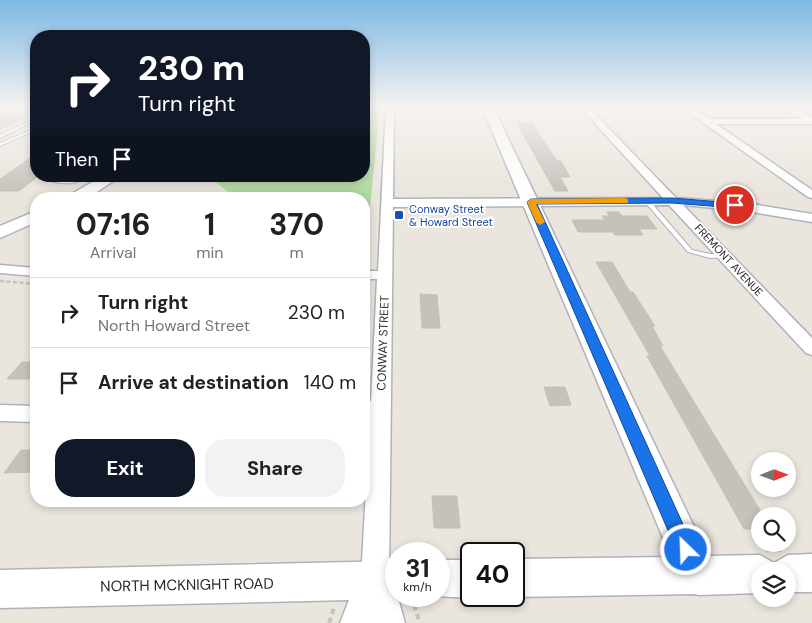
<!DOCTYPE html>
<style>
:root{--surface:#fff;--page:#f2f2f2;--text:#202124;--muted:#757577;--line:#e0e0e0;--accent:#111827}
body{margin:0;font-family:"DM Sans",sans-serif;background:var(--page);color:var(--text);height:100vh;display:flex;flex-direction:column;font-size:19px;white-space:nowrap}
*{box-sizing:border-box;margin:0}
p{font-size:16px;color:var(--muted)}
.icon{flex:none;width:28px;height:28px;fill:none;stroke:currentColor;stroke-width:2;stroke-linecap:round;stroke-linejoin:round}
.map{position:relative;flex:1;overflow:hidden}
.details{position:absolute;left:30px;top:192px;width:340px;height:315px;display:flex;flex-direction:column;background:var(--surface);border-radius:20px;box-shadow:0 2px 8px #0003}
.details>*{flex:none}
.guide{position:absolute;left:30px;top:30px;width:340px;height:152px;border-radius:20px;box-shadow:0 2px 8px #0003;background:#111827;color:#fff;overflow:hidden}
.needle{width:32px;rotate:89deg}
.tools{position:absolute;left:751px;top:452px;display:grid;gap:10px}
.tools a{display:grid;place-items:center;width:45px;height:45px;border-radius:50%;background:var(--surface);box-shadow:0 2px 8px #0003;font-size:25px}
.speed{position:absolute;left:385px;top:542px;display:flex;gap:10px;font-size:25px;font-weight:700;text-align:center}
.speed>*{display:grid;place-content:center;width:65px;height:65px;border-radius:50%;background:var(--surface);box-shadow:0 2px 8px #0003;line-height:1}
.speed small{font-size:12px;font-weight:400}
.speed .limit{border:2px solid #111;border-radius:8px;background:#fff;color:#111}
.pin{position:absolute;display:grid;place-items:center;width:42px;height:42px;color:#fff;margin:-21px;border:2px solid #fff;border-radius:50%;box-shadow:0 1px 5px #0007}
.me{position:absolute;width:55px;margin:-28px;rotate:336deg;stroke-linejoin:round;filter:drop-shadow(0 0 4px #0008)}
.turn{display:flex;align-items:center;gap:18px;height:105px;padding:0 25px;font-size:22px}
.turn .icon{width:65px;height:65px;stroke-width:2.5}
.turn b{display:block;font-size:35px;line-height:42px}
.then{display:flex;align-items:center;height:48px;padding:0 25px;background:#0003;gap:10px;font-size:19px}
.eta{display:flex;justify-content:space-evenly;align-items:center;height:85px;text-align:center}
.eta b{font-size:30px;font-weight:700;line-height:35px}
.button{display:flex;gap:10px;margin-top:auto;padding:10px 25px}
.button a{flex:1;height:58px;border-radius:20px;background:var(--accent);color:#fff;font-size:20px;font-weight:700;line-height:58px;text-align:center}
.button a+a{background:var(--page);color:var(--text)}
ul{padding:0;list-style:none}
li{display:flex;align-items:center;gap:15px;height:70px;padding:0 25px;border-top:1px solid var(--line)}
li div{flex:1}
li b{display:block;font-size:19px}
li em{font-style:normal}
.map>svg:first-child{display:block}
.green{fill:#afdaa0}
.building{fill:#c5c2bc;stroke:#c5c1b7}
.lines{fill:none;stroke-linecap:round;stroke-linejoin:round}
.lane-casing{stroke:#b0b2bb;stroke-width:2}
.street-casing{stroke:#b0b2bb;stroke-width:3}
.secondary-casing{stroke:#b0b2bb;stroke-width:3}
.path-far1{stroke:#c3c3c3;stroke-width:2.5;stroke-dasharray:4 2.5;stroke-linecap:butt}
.path{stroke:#c3c3c3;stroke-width:4;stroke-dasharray:5.5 4;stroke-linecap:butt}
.lane{fill:#fff;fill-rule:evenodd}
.street{fill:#fff;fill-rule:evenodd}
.secondary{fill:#fff;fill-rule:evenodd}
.route{fill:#1a73e8;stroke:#114b97}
.slow{fill:#f59e0b}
.transit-dot{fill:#1a4fb4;stroke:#fff;stroke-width:2}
.labels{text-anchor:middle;stroke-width:4;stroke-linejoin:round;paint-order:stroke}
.far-transit-label{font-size:11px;fill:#164399;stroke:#fff;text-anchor:start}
.far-street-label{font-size:11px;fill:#292929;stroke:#fff}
.street-label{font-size:12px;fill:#292929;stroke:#fff}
.near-street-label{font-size:15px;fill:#292929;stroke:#fff}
</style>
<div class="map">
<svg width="812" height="623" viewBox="0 0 812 623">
<rect width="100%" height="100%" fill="#eae5dd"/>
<path class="green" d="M 364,107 L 380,107 L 370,207 L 364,207 L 364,199 L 237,199 L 208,176 L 364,176 Z"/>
<path class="building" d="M 9,107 L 36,107 L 36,113 L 0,129 L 0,110 Z
M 516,122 L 531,122 L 557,161 L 561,161 L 570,177 L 560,177 L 568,191 L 555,191 Z
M 36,154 L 36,178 L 19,191 L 0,191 L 0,179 Z
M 607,212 L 619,212 L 622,216 L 647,216 L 657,229 L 639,229 L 643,235 L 615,235 L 613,232 L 578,232 L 572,220 L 605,220 L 602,216 L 609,216 Z
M 596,262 L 612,262 L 630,292 L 633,292 L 655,326 L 652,326 L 663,346 L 660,346 L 760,510 L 760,529 L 744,529 L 647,356 L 650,356 Z
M 420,294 L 437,295 L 440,328 L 422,328 Z
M 22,362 L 36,362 L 36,379 L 7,379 Z
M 544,387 L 565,387 L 571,405 L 550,406 Z
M 21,450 L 36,450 L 36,472 L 4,473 Z
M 432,496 L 457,496 L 460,528 L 434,528 Z"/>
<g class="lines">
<g class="lane-casing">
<path id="lane" d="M 36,118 L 36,120 L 0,138 L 0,135 Z
M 36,128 L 36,130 L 0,146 L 0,143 Z
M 55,176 L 61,176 L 58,180 C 63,180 69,181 75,180 C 79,178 81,176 86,176 C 77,185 66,184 54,182 L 52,179 Z
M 647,199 L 649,200 L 692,250 L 710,254 L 724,254 L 727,256 L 726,257 L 710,258 L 688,252 L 645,202 L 645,200 Z"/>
</g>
<g class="street-casing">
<path id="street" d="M 386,107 L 394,107 L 393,199 L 663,198 L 580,107 L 588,107 L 676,198 L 746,203 L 812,214 L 812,222 L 746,211 L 683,205 L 812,338 L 812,355 L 806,353 L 669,205 L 393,207 L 389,580 L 385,590 L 375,594 L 365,590 L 361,580 L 370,417 L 364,417 L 364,401 L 371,401 L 377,279 L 364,279 L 364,271 L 378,271 Z
M 681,107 L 690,107 L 709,119 L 802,119 L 781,107 L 790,107 L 812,117 L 812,124 L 716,124 L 812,190 L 812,198 L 808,197 Z
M 0,265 L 36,268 L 36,276 L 0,273 Z
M 0,405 L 36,406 L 36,422 L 0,421 Z"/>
</g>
<g class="secondary-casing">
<path id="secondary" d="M 482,107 L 493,107 L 708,556 L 760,555 L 774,563 L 788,555 L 812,554 L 812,592 L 788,592 L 788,571 L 760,571 L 760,593 L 698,595 L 696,594 L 514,597 L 513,596 L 514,559 L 671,557 Z
M 103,176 L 121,176 L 86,199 L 66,199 L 68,196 Z
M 36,211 L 36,222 L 0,238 L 0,226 Z
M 439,560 L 471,560 L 471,596 L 475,596 L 471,598 L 435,596 L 439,596 Z
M 396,561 L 396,596 L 402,596 L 398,598 L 405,623 L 340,623 L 349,600 L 0,608 L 0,570 Z"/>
</g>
<path class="path-far1" d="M 0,281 L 36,284"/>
<path class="path" d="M 766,550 L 783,550
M 503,554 L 511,554
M 411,596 L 420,623
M 329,623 L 335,605"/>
<use href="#lane" class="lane"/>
<use href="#street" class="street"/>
<use href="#secondary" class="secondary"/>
</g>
<linearGradient id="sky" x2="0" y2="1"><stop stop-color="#7db8e4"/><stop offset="0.55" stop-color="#f6f3f0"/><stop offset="1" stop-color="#f6f3f0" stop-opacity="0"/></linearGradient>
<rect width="812" height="194" fill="url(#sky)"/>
<path class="route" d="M 672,198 L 735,203 L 739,205 L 735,208 L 672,203 L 537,204 L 692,544 L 695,550 L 692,556 L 686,559 L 679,556 L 527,202 L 531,199 Z"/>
<path class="slow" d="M 625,198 L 628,199 L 628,203 L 536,204 L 545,222 L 540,225 L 536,222 L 527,202 L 531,199 Z"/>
<rect class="transit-dot" x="394" y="210" width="10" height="10" rx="2.5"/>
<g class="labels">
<g class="far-transit-label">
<text x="409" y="213">Conway Street<tspan x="409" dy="13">&amp; Howard Street</tspan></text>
</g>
<g class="far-street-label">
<text transform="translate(729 260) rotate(47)" y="4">FREMONT AVENUE</text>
</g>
<g class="street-label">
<text transform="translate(383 343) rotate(-88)" y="4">CONWAY STREET</text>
</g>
<g class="near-street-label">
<text transform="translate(187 585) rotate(-1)" y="5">NORTH MCKNIGHT ROAD</text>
</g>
</g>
</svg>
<div class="tools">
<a><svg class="needle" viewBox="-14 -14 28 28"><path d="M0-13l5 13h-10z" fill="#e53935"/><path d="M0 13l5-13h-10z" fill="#757577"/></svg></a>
<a><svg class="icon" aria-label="search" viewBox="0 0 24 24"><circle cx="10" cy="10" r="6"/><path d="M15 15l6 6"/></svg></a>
<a><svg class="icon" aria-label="layers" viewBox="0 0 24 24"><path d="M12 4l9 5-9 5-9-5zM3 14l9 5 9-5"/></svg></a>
</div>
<div class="speed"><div>31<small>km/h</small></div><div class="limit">40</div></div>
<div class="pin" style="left:735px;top:205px;background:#d93025"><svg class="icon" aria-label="arrive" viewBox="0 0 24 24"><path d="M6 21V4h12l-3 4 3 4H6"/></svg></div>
<svg class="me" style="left:686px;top:550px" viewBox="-20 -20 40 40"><circle r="17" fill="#1a73e8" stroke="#fff" stroke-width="3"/><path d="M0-11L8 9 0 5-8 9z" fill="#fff"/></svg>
<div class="guide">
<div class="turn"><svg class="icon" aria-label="right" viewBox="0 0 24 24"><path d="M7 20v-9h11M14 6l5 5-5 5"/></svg><div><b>230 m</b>Turn right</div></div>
<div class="then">Then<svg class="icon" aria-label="arrive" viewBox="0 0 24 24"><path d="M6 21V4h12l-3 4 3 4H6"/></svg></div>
</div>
<section class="details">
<div class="eta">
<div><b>07:16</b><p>Arrival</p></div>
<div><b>1</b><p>min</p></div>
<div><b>370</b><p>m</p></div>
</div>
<ul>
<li><svg class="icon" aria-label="right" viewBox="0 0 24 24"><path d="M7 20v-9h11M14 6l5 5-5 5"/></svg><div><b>Turn right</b><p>North Howard Street</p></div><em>230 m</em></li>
<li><svg class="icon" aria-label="arrive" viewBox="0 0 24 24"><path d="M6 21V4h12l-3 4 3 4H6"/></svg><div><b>Arrive at destination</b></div><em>140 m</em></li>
</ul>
<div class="button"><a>Exit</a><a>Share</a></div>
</section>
</div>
